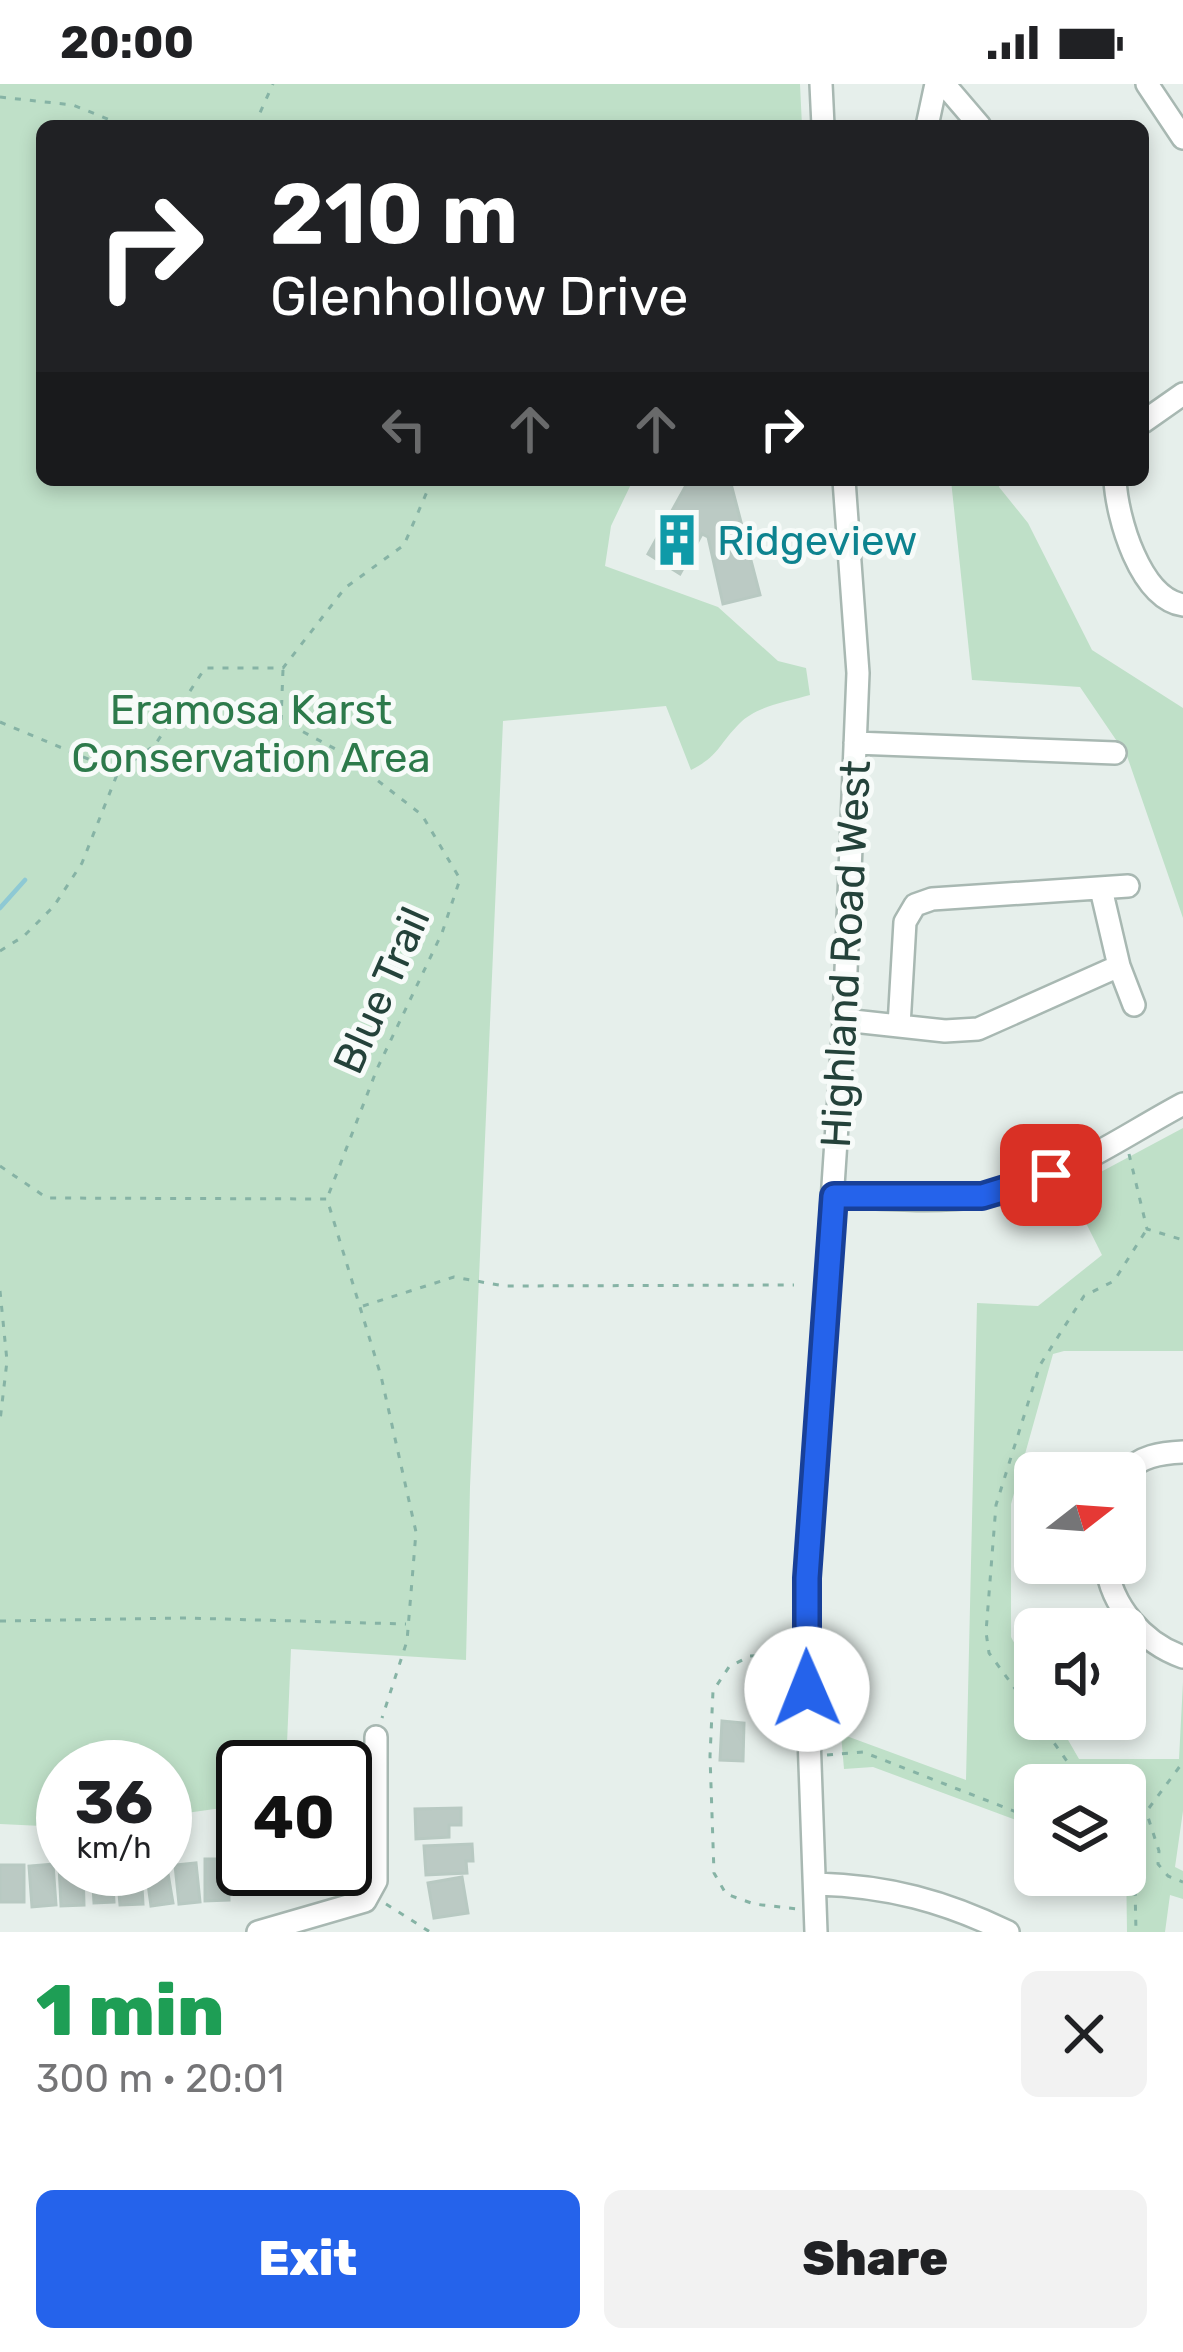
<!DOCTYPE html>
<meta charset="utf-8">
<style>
:root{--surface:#fff;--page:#f2f2f2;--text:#202124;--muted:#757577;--accent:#2563eb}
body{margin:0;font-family:Rubik,sans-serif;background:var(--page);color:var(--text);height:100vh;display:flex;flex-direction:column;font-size:45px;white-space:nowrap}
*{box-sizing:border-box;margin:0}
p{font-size:39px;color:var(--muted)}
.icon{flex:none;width:66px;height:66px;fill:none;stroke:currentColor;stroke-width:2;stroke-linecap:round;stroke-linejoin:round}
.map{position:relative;height:1848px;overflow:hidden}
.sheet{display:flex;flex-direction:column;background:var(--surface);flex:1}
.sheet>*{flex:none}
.banner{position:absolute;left:36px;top:36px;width:1113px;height:366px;border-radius:18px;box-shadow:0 6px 18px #0003;background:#202124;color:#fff;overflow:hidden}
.needle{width:78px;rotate:73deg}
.buttons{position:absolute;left:1014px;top:1368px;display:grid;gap:24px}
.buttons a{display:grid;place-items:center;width:132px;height:132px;border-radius:18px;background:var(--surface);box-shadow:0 6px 18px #0003;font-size:60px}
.speed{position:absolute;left:36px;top:1656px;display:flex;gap:24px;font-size:60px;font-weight:700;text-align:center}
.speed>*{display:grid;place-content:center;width:156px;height:156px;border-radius:50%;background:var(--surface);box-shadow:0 6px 18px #0003;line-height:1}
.speed small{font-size:30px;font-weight:400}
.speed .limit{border:6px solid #111;border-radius:18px;background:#fff;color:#111}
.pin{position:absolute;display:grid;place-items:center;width:102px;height:102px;color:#fff;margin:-51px;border-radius:24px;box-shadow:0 6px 18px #0006}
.me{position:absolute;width:132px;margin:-66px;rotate:359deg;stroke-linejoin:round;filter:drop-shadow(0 0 9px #0008)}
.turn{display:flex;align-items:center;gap:42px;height:252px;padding:0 36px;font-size:54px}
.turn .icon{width:156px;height:156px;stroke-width:2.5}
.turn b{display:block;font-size:84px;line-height:102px}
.lanes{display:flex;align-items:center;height:114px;padding:0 36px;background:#0003;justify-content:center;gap:60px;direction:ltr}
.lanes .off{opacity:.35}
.round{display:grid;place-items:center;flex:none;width:126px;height:126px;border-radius:18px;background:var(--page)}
.headline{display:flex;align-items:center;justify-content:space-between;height:204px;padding:0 36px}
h1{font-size:72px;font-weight:800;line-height:90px;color:#1e9e55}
.action{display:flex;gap:24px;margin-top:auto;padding:24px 36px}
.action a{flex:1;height:138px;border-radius:18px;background:var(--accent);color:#fff;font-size:48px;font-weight:800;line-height:138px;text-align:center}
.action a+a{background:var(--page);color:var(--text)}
.status{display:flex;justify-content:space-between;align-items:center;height:84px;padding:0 60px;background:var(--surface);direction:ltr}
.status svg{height:33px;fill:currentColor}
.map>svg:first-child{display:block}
.green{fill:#bfe0c8}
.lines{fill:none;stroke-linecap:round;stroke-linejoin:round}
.stream{stroke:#8ec9d4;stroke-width:4.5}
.building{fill:#bbcac4;stroke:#b8c9c2;stroke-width:3}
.minor-casing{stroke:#a8b8b2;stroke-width:26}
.path{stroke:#86b3a5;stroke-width:3;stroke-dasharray:6 9;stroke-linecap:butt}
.minor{stroke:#fff;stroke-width:21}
.route-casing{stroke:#184099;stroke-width:30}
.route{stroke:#2563eb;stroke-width:21}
.labels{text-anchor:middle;stroke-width:10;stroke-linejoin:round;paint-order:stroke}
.culture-label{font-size:42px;fill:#0d838f;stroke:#f7fbf9;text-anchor:start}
.park-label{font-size:42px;fill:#2d7a4b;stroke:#f7fbf9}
.street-label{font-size:42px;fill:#24423a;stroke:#f7fbf9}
</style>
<div class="status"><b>20:00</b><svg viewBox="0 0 49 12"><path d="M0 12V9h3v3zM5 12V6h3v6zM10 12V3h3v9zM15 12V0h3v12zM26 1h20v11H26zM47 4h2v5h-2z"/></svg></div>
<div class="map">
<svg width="1183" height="1848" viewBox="0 0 1183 1848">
<rect width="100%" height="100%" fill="#e6efeb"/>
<path class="green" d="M 0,0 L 800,0 L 802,42 L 42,42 L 42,396 L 633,396 L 611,442 L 605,482 L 718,523 L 778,577 L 806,584 L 810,611 C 786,618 756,622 739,640 C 719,660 719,672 691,686 L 666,622 L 503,637 L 470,1403 L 466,1576 L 291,1565 L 286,1683 L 243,1683 L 243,1721 L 165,1732 L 165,1683 L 63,1683 L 63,1743 L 0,1740 Z
M 951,396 L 1000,396 L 999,403 L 1028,439 L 1092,566 L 1183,624 L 1183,834 L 1127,672 L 1080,603 L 972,596 Z
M 1183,1044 L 1183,1267 L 1064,1267 L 1053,1270 L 1011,1420 L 1011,1553 L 1035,1597 L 1035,1635 L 1056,1635 L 1079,1675 L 1179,1675 L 1183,1598 L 1183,1727 L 1175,1783 L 1183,1787 L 1183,1815 L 1170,1811 L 1165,1848 L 1127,1848 L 1125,1701 L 1035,1701 L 1035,1743 L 873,1683 L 844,1685 L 841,1650 L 966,1696 L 977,1219 L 1038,1222 L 1102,1171 L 1069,1105 Z"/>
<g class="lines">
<path class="stream" d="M 0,824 L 25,796"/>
</g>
<path class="building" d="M 689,396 L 730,396 L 760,511 L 723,520 L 708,453 L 702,450 L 680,490 L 648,470 Z
M 722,1637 L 744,1639 L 743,1677 L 720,1676 Z
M 461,1724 L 461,1741 L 449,1741 L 449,1753 L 416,1755 L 415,1725 Z
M 472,1760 L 473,1777 L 466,1777 L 467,1789 L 426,1791 L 424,1762 Z
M 243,1765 L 243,1785 L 256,1785 L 258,1806 L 236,1808 L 233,1766 Z
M 205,1775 L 228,1775 L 229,1816 L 205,1817 Z
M 166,1778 L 173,1819 L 151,1822 L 146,1785 L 165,1785 Z
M 196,1779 L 200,1818 L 179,1820 L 175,1781 Z
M 53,1780 L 56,1821 L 32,1823 L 29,1782 Z
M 0,1781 L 24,1781 L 24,1818 L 0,1818 Z
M 59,1781 L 63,1785 L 83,1785 L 84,1821 L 61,1822 Z
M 92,1785 L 112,1785 L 114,1818 L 94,1819 Z
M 117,1785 L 141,1785 L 143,1820 L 120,1821 Z
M 264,1785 L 286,1785 L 286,1799 L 264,1799 Z
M 462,1793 L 468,1829 L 434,1834 L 428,1799 Z"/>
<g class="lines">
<g class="minor-casing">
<path id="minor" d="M 821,0 L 823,42
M 944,0 L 980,42
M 1147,0 L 1183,54
M 927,42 L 936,0
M 1143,338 L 1183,310
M 1115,396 C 1117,434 1140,514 1183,521
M 855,659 L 1115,669
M 1101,805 L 1119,882 L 1134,921
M 844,936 L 945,947 L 978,945 L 1119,882
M 899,942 L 905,838 L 915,821 L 932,815 L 1128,802
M 834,1112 C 882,1114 933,1119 982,1112 C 1053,1103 1121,1053 1183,1020
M 1125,1390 C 1138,1372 1162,1369 1183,1368
M 1106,1479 C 1111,1522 1143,1559 1183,1573
M 817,1800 C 888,1802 944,1817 1008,1848
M 258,1848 L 365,1817 L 376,1797 L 376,1653
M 816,1848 L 806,1568 L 807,1494 L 844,936 L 858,589 L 844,396"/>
</g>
<path class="path" d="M 0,13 L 73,21 L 125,42
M 254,42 L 273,0
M 283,586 L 281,636 L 341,668 L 422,731 L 460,795 L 442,849 L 377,985 L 328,1112
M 0,638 L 117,687
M 0,867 L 24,852 L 54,822 L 82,779 L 118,688 L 155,661 L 205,584 L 283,584 L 345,504 L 404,461 L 432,396
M 1129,1070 L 1147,1145 L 1183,1156
M 0,1082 L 47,1114 L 327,1115 L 381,1292 L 416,1448 L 407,1557 L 382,1634
M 0,1207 L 7,1277 L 0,1337
M 363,1222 L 454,1193 L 504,1202 L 794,1201
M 0,1537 L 186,1534 L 406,1540
M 786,1570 L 750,1572 L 729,1583 L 713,1607 L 710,1672 L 714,1789 L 726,1810 L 754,1820 L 797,1825
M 1035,1632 L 989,1569 L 986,1548 L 996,1421 L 1040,1281 L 1084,1212 L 1114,1197 L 1147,1145
M 1037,1635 L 1084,1701
M 827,1671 L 863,1668 L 1029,1733 L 1035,1732
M 1125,1721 L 1146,1727 L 1159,1767 L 1158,1780 L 1168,1792 L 1183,1798
M 1149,1724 L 1183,1678
M 1125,1762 L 1135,1802 L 1136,1848
M 386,1820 L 430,1848"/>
<use href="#minor" class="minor"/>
</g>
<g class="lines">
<g class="route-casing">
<path id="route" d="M 807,1605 L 807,1494 L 834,1112 L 982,1112 L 1051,1091"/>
</g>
<use href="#route" class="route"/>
</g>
<defs>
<g id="building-bare" transform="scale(4.14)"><path d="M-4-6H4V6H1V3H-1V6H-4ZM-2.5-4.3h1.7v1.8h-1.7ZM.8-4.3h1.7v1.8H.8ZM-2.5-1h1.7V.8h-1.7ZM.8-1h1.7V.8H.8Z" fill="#0f9aa8" stroke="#f7fbf9" stroke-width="2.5" paint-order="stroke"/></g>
</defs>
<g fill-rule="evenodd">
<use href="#building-bare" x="677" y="456"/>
</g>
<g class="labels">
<g class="culture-label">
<text x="717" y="471">Ridgeview</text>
</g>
<g class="park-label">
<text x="251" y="640">Eramosa Karst<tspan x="251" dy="48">Conservation Area</tspan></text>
</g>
<g class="street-label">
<text transform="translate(845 870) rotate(-87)" y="15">Highland Road West</text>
<text transform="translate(381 906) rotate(-66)" y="15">Blue Trail</text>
</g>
</g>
</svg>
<div class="buttons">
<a><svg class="needle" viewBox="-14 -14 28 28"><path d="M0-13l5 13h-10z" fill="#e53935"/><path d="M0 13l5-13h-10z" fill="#757577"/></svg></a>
<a><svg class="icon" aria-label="sound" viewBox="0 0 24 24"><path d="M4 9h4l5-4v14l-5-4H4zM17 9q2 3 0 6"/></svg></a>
<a><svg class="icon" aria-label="layers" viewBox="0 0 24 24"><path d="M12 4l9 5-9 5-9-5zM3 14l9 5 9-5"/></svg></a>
</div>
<div class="speed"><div>36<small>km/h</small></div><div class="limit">40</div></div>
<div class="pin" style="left:1051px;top:1091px;background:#d93025"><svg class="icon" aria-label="arrive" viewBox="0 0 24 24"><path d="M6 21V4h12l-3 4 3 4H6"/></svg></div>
<svg class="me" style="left:807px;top:1605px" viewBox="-20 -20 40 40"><circle r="19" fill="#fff"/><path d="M0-13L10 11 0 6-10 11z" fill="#2563eb"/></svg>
<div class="banner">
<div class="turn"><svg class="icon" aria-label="right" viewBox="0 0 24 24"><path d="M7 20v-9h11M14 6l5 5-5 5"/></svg><div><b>210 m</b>Glenhollow Drive</div></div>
<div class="lanes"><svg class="icon off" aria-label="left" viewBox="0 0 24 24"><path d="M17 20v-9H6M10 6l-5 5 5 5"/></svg><svg class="icon off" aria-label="ahead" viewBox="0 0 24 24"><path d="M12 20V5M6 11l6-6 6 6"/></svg><svg class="icon off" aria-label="ahead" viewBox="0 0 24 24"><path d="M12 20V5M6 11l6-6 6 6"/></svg><svg class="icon" aria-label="right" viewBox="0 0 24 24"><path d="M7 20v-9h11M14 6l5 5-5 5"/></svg></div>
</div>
</div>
<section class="sheet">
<div class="headline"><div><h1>1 min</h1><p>300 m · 20:01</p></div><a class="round"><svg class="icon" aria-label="close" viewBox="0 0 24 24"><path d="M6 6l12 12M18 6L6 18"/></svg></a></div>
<div class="action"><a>Exit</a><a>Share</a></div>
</section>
